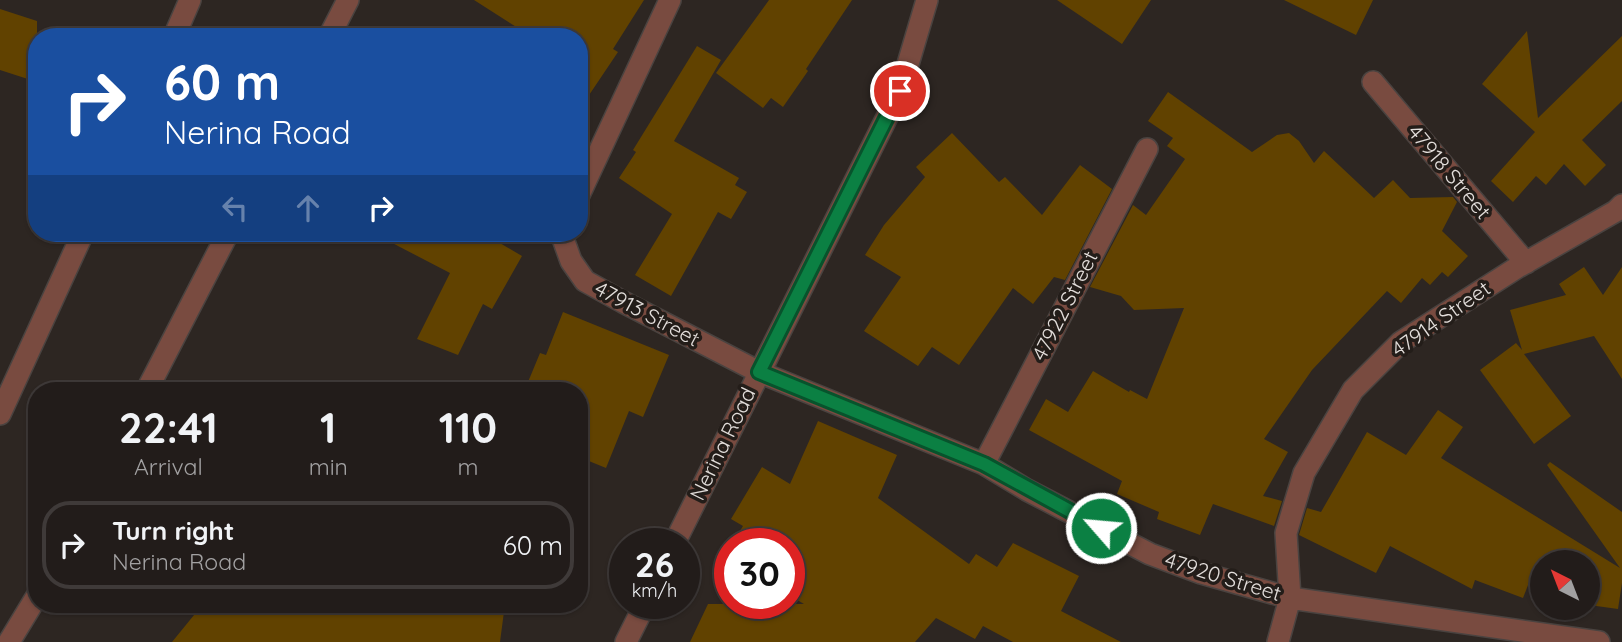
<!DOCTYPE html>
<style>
:root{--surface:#221c1a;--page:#2a2523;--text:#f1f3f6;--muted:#a2a1a2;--line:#3f3a39}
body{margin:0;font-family:Quicksand,sans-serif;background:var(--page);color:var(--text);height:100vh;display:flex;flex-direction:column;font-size:26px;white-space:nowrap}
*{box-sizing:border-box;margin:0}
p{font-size:23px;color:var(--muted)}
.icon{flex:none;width:38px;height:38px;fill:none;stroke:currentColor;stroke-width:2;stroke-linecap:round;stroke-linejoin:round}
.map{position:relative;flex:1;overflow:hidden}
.sheet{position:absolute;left:28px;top:382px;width:560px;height:231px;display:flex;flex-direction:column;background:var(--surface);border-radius:28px;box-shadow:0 2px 5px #0004,0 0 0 2px var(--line)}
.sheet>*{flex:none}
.top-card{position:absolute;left:28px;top:28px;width:560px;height:214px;border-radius:28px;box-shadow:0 2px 5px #0004,0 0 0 2px var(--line);background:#1a4fa0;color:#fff;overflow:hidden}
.needle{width:46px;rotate:318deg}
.tools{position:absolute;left:1530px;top:550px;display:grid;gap:14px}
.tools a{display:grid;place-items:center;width:70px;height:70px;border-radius:50%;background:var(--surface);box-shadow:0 2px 5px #0004,0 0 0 2px var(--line);font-size:35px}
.speed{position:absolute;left:609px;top:528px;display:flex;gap:14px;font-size:35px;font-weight:700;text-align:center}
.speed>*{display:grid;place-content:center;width:91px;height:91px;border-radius:50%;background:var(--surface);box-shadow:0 2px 5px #0004,0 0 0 2px var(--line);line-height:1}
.speed small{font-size:18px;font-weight:400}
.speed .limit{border:10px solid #d22;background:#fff;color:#111}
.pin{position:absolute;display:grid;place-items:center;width:60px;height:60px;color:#fff;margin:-30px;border:4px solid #fff;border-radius:50%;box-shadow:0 2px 7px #0007}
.me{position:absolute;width:77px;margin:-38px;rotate:297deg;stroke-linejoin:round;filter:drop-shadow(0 0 5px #0008)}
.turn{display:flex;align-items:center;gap:24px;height:147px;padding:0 21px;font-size:32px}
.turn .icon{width:91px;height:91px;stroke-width:2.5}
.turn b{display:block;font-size:49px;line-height:60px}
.lanes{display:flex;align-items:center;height:66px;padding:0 21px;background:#0003;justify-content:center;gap:35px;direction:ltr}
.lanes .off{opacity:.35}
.eta{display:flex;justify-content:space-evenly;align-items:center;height:119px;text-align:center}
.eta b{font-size:42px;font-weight:700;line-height:49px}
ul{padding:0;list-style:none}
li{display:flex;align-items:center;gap:21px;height:88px;margin:0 14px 10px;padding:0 7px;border:4px solid var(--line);border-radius:28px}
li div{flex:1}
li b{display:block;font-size:26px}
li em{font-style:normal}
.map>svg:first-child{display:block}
.building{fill:#614200}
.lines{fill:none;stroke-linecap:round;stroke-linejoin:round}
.minor-casing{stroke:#4a4340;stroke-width:24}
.minor{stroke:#794b40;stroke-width:21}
.route-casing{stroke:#07532c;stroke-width:18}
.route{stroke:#0b8043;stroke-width:12}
.labels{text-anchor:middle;stroke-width:7;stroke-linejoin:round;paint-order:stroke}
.street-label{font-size:21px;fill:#e3dedb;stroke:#231d19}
</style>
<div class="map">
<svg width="1622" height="642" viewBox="0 0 1622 642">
<rect width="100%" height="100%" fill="#2d2622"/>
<path class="building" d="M 474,0 L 644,0 L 613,49 L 618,52 L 579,110 L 579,37 L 532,37 Z
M 769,0 L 852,0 L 806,69 L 808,71 L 783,107 L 771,98 L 763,108 L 716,73 Z
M 1057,0 L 1151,0 L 1122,44 Z
M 1284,0 L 1373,0 L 1356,35 Z
M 0,9 L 37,21 L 37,82 L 0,70 Z
M 1527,31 L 1538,118 L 1622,36 L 1622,101 L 1582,140 L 1606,165 L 1585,186 L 1564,164 L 1546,185 L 1536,176 L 1513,202 L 1491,181 L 1535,132 L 1482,84 Z
M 697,46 L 721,60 L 674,141 L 739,178 L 735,185 L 747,192 L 731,219 L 718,212 L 671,296 L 635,275 L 672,214 L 619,178 L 636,152 L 633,150 Z
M 1168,92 L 1252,152 L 1277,135 L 1289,133 L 1299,141 L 1314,163 L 1324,151 L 1374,198 L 1393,180 L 1410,198 L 1453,197 L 1457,202 L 1442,231 L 1468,256 L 1448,277 L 1442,272 L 1430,285 L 1422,278 L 1401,303 L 1387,291 L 1312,370 L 1264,439 L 1288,452 L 1263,496 L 1282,501 L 1274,526 L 1213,504 L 1200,535 L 1157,519 L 1159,512 L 1117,494 L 1122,481 L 1029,430 L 1046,399 L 1068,412 L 1093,371 L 1129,392 L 1130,390 L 1147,399 L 1184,308 L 1134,310 L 1121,296 L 1090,287 L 1133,205 L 1146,215 L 1185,159 L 1167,146 L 1173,138 L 1148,121 Z
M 952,133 L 999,182 L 1005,177 L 1042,215 L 1080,165 L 1112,189 L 1065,280 L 1054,277 L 1033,304 L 1013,288 L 959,365 L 932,347 L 918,366 L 864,331 L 901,277 L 865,255 L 884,225 L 925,177 L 916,167 Z
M 373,233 L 483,233 L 522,256 L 492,309 L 483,304 L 458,355 L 417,339 L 450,273 Z
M 1584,267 L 1603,295 L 1622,267 L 1622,379 L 1594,336 L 1524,354 L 1571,416 L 1534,444 L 1480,370 L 1516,343 L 1522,350 L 1510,310 L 1566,295 L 1559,284 Z
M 563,312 L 669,355 L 643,417 L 629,411 L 606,468 L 579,457 L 579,390 L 550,390 L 528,382 L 540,353 L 546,355 Z
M 1438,410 L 1463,427 L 1441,458 L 1620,568 L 1547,465 L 1550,462 L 1622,512 L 1622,583 L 1618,609 L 1589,605 L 1587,562 L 1542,562 L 1542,584 L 1530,580 L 1523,598 L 1475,580 L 1472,589 L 1390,546 L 1376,573 L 1299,535 L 1307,508 L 1321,512 L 1367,432 L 1406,455 Z
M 818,421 L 897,455 L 878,498 L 969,564 L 976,554 L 997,567 L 1013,543 L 1079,576 L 1061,611 L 1121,642 L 1013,642 L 983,626 L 975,639 L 936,618 L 915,642 L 690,642 L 708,604 L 804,604 L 789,595 L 789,544 L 732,544 L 743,526 L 731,519 L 762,467 L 790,484 Z
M 203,604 L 505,604 L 500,642 L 172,642 Z"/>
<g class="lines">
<g class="minor-casing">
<path id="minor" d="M 174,37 L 190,0
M 329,37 L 348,0
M 1373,82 L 1526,263
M 579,195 L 670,0
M 561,233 L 571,261 L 585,281 L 623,302 L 759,372 L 984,464 L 1027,490 L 1150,554 L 1201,573 L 1290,598 L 1599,642
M 147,390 L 228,233
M 0,414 L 83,233
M 984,464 L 1147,149
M 674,544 L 900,91 L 927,0
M 9,642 L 37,596
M 626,642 L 645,604
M 1278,642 L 1290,598 L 1286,533 L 1304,473 L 1353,390 L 1401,342 L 1518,267 L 1616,211 L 1622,205"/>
</g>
<use href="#minor" class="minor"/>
</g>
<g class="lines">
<g class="route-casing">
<path id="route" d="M 900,91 L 759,372 L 984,464 L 1101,528"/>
</g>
<use href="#route" class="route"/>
</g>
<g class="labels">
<g class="street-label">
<text transform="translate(1449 172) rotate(50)" y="7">47918 Street</text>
<text transform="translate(1065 306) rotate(-63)" y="7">47922 Street</text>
<text transform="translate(647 314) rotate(28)" y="7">47913 Street</text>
<text transform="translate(1441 319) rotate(-35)" y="7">47914 Street</text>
<text transform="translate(723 444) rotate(-64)" y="7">Nerina Road</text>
<text transform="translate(1223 577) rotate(17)" y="7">47920 Street</text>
</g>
</g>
</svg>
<div class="tools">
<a><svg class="needle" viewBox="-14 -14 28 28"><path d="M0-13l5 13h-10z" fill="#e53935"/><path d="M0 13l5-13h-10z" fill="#a2a1a2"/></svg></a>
</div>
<div class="speed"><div>26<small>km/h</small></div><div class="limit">30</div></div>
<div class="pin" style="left:900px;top:91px;background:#d93025"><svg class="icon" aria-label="arrive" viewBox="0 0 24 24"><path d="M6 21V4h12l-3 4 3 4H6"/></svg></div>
<svg class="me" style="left:1101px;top:528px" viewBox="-20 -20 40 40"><circle r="17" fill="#0b8043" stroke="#fff" stroke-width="3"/><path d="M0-11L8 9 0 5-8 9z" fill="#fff"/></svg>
<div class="top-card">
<div class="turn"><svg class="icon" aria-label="right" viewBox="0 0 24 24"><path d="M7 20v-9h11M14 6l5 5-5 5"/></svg><div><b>60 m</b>Nerina Road</div></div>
<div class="lanes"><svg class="icon off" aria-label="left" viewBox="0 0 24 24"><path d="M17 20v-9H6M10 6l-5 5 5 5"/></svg><svg class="icon off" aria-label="ahead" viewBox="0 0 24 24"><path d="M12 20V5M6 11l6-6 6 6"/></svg><svg class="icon" aria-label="right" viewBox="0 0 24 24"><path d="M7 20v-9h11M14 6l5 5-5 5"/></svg></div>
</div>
<section class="sheet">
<div class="eta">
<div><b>22:41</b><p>Arrival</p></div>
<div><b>1</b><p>min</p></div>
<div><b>110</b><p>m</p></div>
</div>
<ul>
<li><svg class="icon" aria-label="right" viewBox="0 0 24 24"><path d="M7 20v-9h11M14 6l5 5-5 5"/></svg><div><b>Turn right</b><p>Nerina Road</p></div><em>60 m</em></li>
</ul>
</section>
</div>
